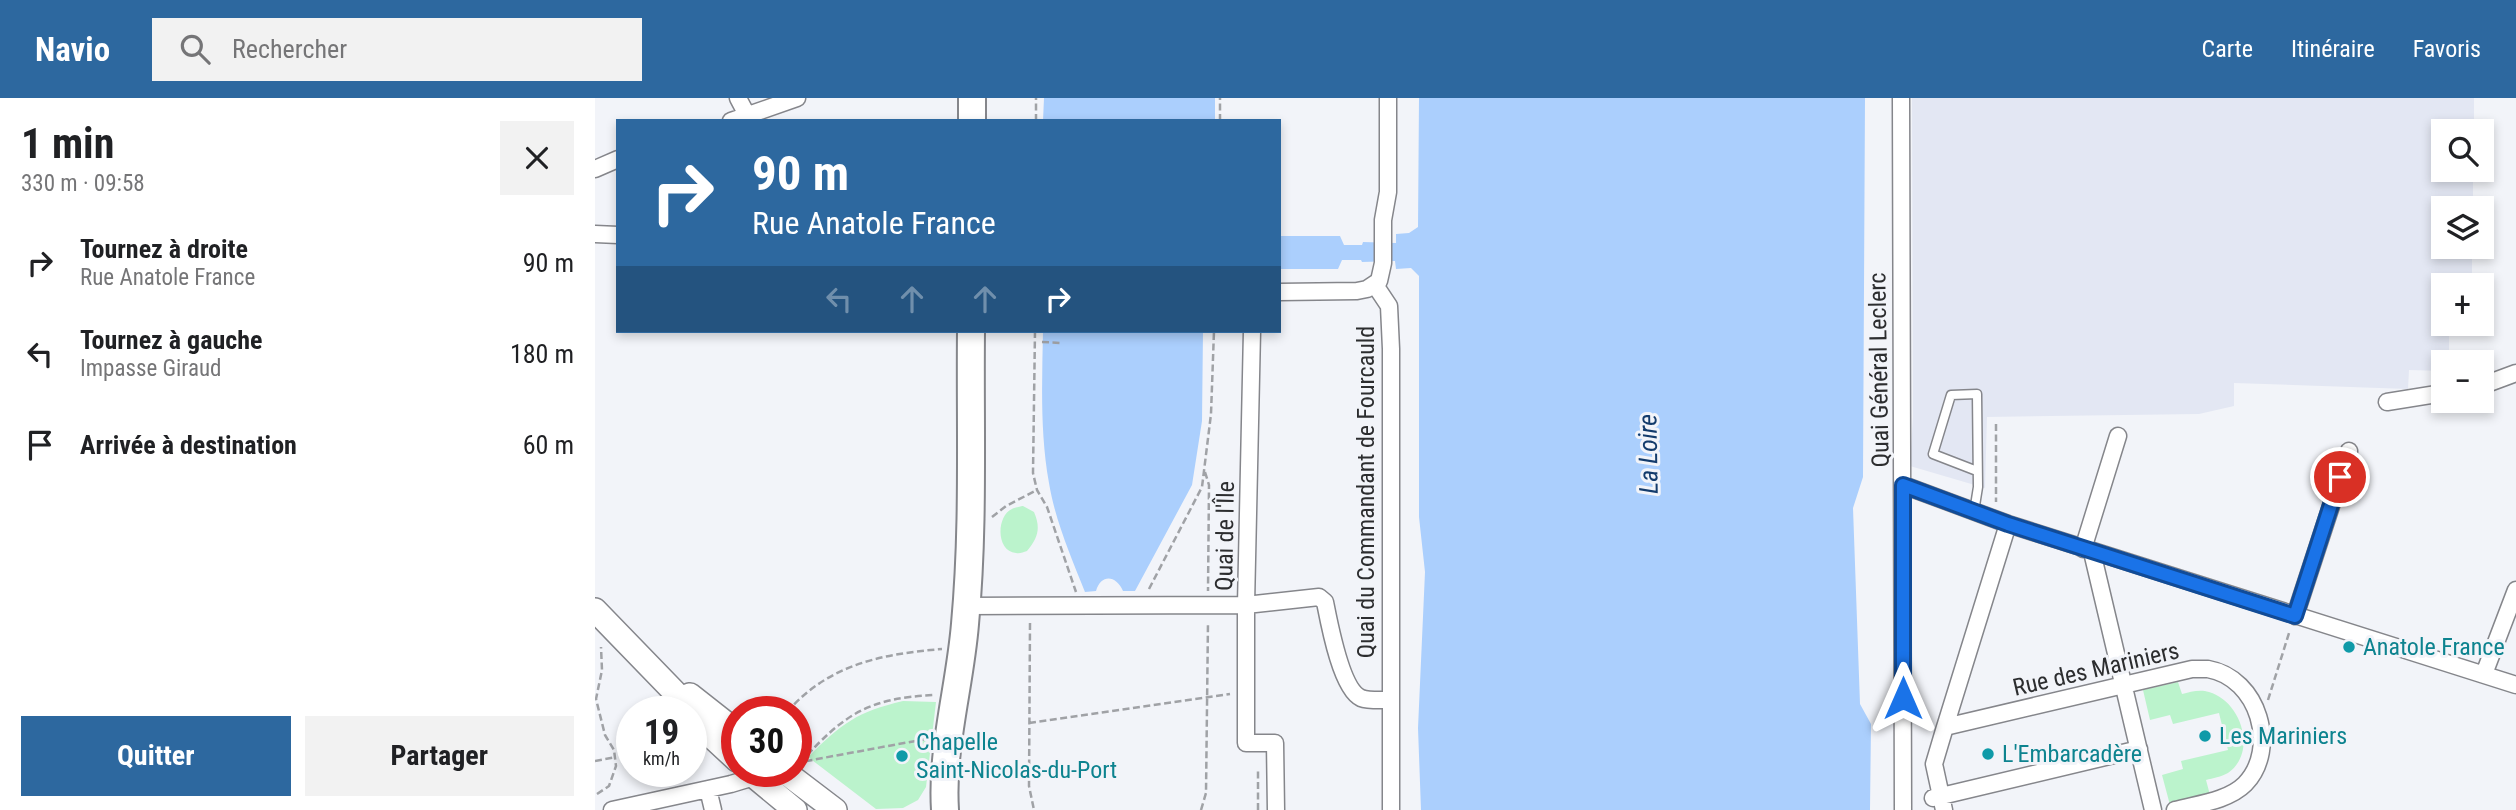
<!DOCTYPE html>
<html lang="fr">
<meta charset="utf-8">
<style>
:root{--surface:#fff;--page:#f2f2f2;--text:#202124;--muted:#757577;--accent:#2d689f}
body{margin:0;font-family:"Roboto Condensed",sans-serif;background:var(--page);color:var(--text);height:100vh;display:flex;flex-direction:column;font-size:26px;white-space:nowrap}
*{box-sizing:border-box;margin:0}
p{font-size:23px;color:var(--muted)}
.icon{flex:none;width:38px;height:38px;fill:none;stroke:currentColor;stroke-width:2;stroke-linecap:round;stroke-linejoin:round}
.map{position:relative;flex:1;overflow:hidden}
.drawer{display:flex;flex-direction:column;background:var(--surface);width:595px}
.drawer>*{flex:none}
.hud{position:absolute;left:21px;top:21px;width:665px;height:214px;border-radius:0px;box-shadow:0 4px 10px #0003;background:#2d689f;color:#fff;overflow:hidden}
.tools{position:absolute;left:1836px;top:21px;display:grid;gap:14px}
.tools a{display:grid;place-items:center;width:63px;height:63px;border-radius:0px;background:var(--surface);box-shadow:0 4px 10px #0003;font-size:35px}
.speed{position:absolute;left:21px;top:598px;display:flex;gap:14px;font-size:35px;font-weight:700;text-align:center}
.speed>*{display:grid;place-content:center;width:91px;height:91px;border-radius:50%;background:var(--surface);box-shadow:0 4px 10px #0003;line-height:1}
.speed small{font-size:18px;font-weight:400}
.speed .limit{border:10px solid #d22;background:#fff;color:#111}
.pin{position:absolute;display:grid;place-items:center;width:60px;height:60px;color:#fff;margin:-30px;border:4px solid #fff;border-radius:50%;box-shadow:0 2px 7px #0007}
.me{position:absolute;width:77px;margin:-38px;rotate:0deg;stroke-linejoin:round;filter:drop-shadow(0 0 5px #0008)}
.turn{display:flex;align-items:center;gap:24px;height:147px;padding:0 21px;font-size:32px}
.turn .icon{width:91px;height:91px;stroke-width:2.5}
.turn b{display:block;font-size:49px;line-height:60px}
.lanes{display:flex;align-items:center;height:66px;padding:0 21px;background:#0003;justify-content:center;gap:35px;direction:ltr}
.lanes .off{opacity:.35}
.round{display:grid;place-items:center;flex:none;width:74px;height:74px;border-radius:0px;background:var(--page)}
.head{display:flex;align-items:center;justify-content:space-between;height:119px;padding:0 21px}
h1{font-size:42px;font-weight:700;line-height:52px}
.action{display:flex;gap:14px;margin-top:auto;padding:14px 21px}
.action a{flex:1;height:80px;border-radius:0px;background:var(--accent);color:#fff;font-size:28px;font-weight:700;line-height:80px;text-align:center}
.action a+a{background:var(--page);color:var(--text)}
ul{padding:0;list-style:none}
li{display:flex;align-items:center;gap:21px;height:91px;padding:0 21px}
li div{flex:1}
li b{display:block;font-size:26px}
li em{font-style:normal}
header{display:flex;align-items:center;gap:42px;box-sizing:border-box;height:98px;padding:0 35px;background:var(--accent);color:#fff}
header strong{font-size:33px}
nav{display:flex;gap:38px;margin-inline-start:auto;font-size:24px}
.search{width:490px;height:63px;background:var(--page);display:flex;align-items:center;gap:18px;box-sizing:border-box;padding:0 24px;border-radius:0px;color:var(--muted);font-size:26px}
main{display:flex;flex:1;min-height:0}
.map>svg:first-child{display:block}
.built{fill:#e3e7f3}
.green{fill:#bbf3cc}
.water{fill:#abcffd}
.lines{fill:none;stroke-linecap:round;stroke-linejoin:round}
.lane-casing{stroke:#85868b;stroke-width:11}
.street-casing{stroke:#85868b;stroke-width:19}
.secondary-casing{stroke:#85868b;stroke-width:26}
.primary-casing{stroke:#85868b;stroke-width:30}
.path{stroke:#a0a2a6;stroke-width:2.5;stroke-dasharray:7 3.5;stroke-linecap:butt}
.lane{stroke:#fff;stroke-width:8}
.street{stroke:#fff;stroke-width:16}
.secondary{stroke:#fff;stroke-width:23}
.primary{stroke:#fff;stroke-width:26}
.route-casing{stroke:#114b97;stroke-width:18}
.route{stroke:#1a73e8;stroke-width:12}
.culture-dot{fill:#0f9aa8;stroke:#f2f4f9;stroke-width:2.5}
.labels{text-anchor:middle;stroke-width:6;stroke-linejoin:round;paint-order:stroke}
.street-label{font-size:24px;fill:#2c2d2f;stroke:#f2f4f9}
.culture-label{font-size:24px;fill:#0d838f;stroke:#f2f4f9;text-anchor:start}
.water-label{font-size:26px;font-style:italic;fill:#143c6c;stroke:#f2f4f9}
</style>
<header>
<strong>Navio</strong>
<div class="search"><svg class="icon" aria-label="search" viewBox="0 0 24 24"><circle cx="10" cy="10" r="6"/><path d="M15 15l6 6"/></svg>Rechercher</div>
<nav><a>Carte</a><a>Itinéraire</a><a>Favoris</a></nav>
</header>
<main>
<section class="drawer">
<div class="head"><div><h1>1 min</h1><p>330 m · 09:58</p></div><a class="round"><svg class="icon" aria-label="close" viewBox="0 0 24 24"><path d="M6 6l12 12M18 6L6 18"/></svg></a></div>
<ul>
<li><svg class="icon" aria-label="right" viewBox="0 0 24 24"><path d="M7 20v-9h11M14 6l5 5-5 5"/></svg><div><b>Tournez à droite</b><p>Rue Anatole France</p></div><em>90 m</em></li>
<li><svg class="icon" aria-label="left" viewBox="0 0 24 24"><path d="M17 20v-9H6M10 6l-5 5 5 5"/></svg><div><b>Tournez à gauche</b><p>Impasse Giraud</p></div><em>180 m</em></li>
<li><svg class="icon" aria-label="arrive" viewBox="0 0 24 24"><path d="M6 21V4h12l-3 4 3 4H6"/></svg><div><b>Arrivée à destination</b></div><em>60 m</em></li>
</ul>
<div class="action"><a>Quitter</a><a>Partager</a></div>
</section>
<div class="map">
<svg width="1921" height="712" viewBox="0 0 1921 712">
<rect width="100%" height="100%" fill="#f2f4f9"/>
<path class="built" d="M 1317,0 L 1879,0 L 1879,33 L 1848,33 L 1848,72 L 1878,72 L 1878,110 L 1848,110 L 1848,149 L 1877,149 L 1877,187 L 1848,187 L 1848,226 L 1854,226 L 1854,264 L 1848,264 L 1848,273 L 1814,272 L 1813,291 L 1639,285 L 1639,308 L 1604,316 L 1392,319 L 1390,390 L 1315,368 L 1318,319 Z"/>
<path class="green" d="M 428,408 L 439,414 C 446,430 443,440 432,453 C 428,454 425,456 421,455 C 401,454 401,418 417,411 C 418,410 427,408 428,408 Z
M 1583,584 L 1587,596 C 1595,594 1605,591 1614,594 C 1646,603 1663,654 1633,675 C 1626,679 1618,680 1611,682 L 1615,697 L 1575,707 L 1567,677 L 1588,671 L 1586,663 L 1633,652 L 1624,615 L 1578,626 L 1575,617 L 1555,622 L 1548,592 Z
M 308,603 L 341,604 L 331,689 L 323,702 L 308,710 L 281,711 L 213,659 C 247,625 262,614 308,603 Z"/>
<path class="water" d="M 449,0 L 620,0 L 620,23 L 448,23 Z
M 824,0 L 1270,0 L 1268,379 L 1258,410 L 1265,606 L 1276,626 L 1275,712 L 826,712 L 823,630 L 830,474 L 824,419 L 824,178 L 816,170 L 801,171 L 800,163 L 767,164 L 766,162 L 747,162 L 743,171 L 684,171 L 684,138 L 745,138 L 749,147 L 767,147 L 768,144 L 801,145 L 801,136 L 814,135 L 823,129 Z
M 448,233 L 608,233 L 607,323 L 597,387 L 540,493 L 528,493 C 521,477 506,476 501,493 L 490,494 C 476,459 460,422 454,385 C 445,335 447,284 448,233 Z"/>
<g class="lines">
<g class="lane-casing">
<path id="lane" d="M 1379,414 L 1383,389 L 1382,296 L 1356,297 L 1338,356 L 1382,373"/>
</g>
<g class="street-casing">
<path id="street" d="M 143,0 L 152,17
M 1306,0 L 1308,712
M 136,23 L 202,0
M 0,71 L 23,61
M 0,136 L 23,137
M 780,187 L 794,208 L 796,251 L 796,712
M 684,194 L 762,193 L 772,191 L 784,183 L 788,165 L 788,122 L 793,94 L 793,0
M 657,233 L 651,507 L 651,645 L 680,645 L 681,712
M 1886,288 L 1921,275
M 1792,304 L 1848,295
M 1308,387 L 1413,426 L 1921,587
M 1488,451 L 1523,338
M 1497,454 L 1558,712
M 372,508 L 651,507 L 724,499 L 730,504 C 734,524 746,591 766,600 C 774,603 786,602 794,602
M 1700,518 L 1754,353
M 1889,576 L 1921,492
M 1350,629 L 1413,426
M 113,691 L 118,712
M 1338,700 L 1544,651
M 17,712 L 136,686 L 159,679
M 1349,712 L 1339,666 L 1350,629 L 1597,571 C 1602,571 1608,571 1613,571 C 1664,580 1684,651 1650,686 C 1633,703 1602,706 1580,712"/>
</g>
<g class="secondary-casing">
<path id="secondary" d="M 0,512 L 94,609 L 115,637 L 142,662
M 95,597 L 142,634
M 154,674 L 200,712
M 190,674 L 240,712"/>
</g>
<g class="primary-casing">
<path id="primary" d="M 377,23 L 377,0
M 350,712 C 346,650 365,588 370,526 C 379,429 375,331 376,233"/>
</g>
<path class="path" d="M 441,23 L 441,0
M 625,23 L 625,0
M 440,233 L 438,375 L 442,392 L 452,409 L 481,494
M 447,244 L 466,245
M 1401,326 L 1401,404
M 610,374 L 614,387 L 613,493
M 397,419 L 411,408 L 442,392
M 554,491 L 607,389 L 616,316 L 619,233
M 435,525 L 434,688 L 439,712
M 1673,602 L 1695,532
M 192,614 C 234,566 287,556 347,551
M 434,625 L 635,596
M 331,641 L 206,664 C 249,616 274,600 339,597
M 0,663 L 21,659
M 2,696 L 14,688 L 21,668 L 19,652 L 10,637 L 1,601 L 7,572 L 6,549
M 606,712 L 611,695 L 613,524
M 663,712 L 663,672"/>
<use href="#lane" class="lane"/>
<use href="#street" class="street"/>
<use href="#secondary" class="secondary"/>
<use href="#primary" class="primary"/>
</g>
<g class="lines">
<g class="route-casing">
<path id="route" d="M 1308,600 L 1308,387 L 1413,426 L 1700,518 L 1745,379"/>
</g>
<use href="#route" class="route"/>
</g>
<g class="culture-dot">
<circle cx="1754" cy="549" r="7"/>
<circle cx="1610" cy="638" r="7"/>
<circle cx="1393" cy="656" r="7"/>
<circle cx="307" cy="658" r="7"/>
</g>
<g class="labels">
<g class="street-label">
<text transform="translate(1284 272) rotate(-91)" y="8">Quai Général Leclerc</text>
<text transform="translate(771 394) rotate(-90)" y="8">Quai du Commandant de Fourcauld</text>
<text transform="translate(630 438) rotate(-89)" y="8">Quai de l'Île</text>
<text transform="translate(1501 571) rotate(-13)" y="8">Rue des Mariniers</text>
</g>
<g class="culture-label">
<text x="1768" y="557">Anatole France</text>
<text x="1624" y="646">Les Mariniers</text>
<text x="321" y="652">Chapelle<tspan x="321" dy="28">Saint-Nicolas-du-Port</tspan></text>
<text x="1407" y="664">L'Embarcadère</text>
</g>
<g class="water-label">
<text transform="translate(1053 356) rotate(-91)" y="9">La Loire</text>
</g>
</g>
</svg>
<div class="tools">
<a><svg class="icon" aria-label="search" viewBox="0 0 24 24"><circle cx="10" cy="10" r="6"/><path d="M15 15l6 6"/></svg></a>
<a><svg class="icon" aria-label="layers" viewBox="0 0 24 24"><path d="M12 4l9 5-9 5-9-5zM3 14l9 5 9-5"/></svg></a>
<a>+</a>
<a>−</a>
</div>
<div class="speed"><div>19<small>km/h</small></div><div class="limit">30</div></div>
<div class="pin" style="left:1745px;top:379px;background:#d93025"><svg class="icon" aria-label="arrive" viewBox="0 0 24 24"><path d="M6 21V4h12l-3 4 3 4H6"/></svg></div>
<svg class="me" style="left:1308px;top:600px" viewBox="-20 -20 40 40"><path d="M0-17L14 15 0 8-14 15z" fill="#1a73e8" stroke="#fff" stroke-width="4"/></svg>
<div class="hud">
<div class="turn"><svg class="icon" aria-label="right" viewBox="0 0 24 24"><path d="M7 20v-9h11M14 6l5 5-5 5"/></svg><div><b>90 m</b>Rue Anatole France</div></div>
<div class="lanes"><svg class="icon off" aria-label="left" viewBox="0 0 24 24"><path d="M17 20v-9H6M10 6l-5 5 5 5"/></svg><svg class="icon off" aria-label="ahead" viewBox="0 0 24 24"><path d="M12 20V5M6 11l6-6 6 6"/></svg><svg class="icon off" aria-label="ahead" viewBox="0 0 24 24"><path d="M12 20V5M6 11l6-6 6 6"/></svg><svg class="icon" aria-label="right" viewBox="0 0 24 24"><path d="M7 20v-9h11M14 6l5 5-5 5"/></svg></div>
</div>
</div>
</main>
